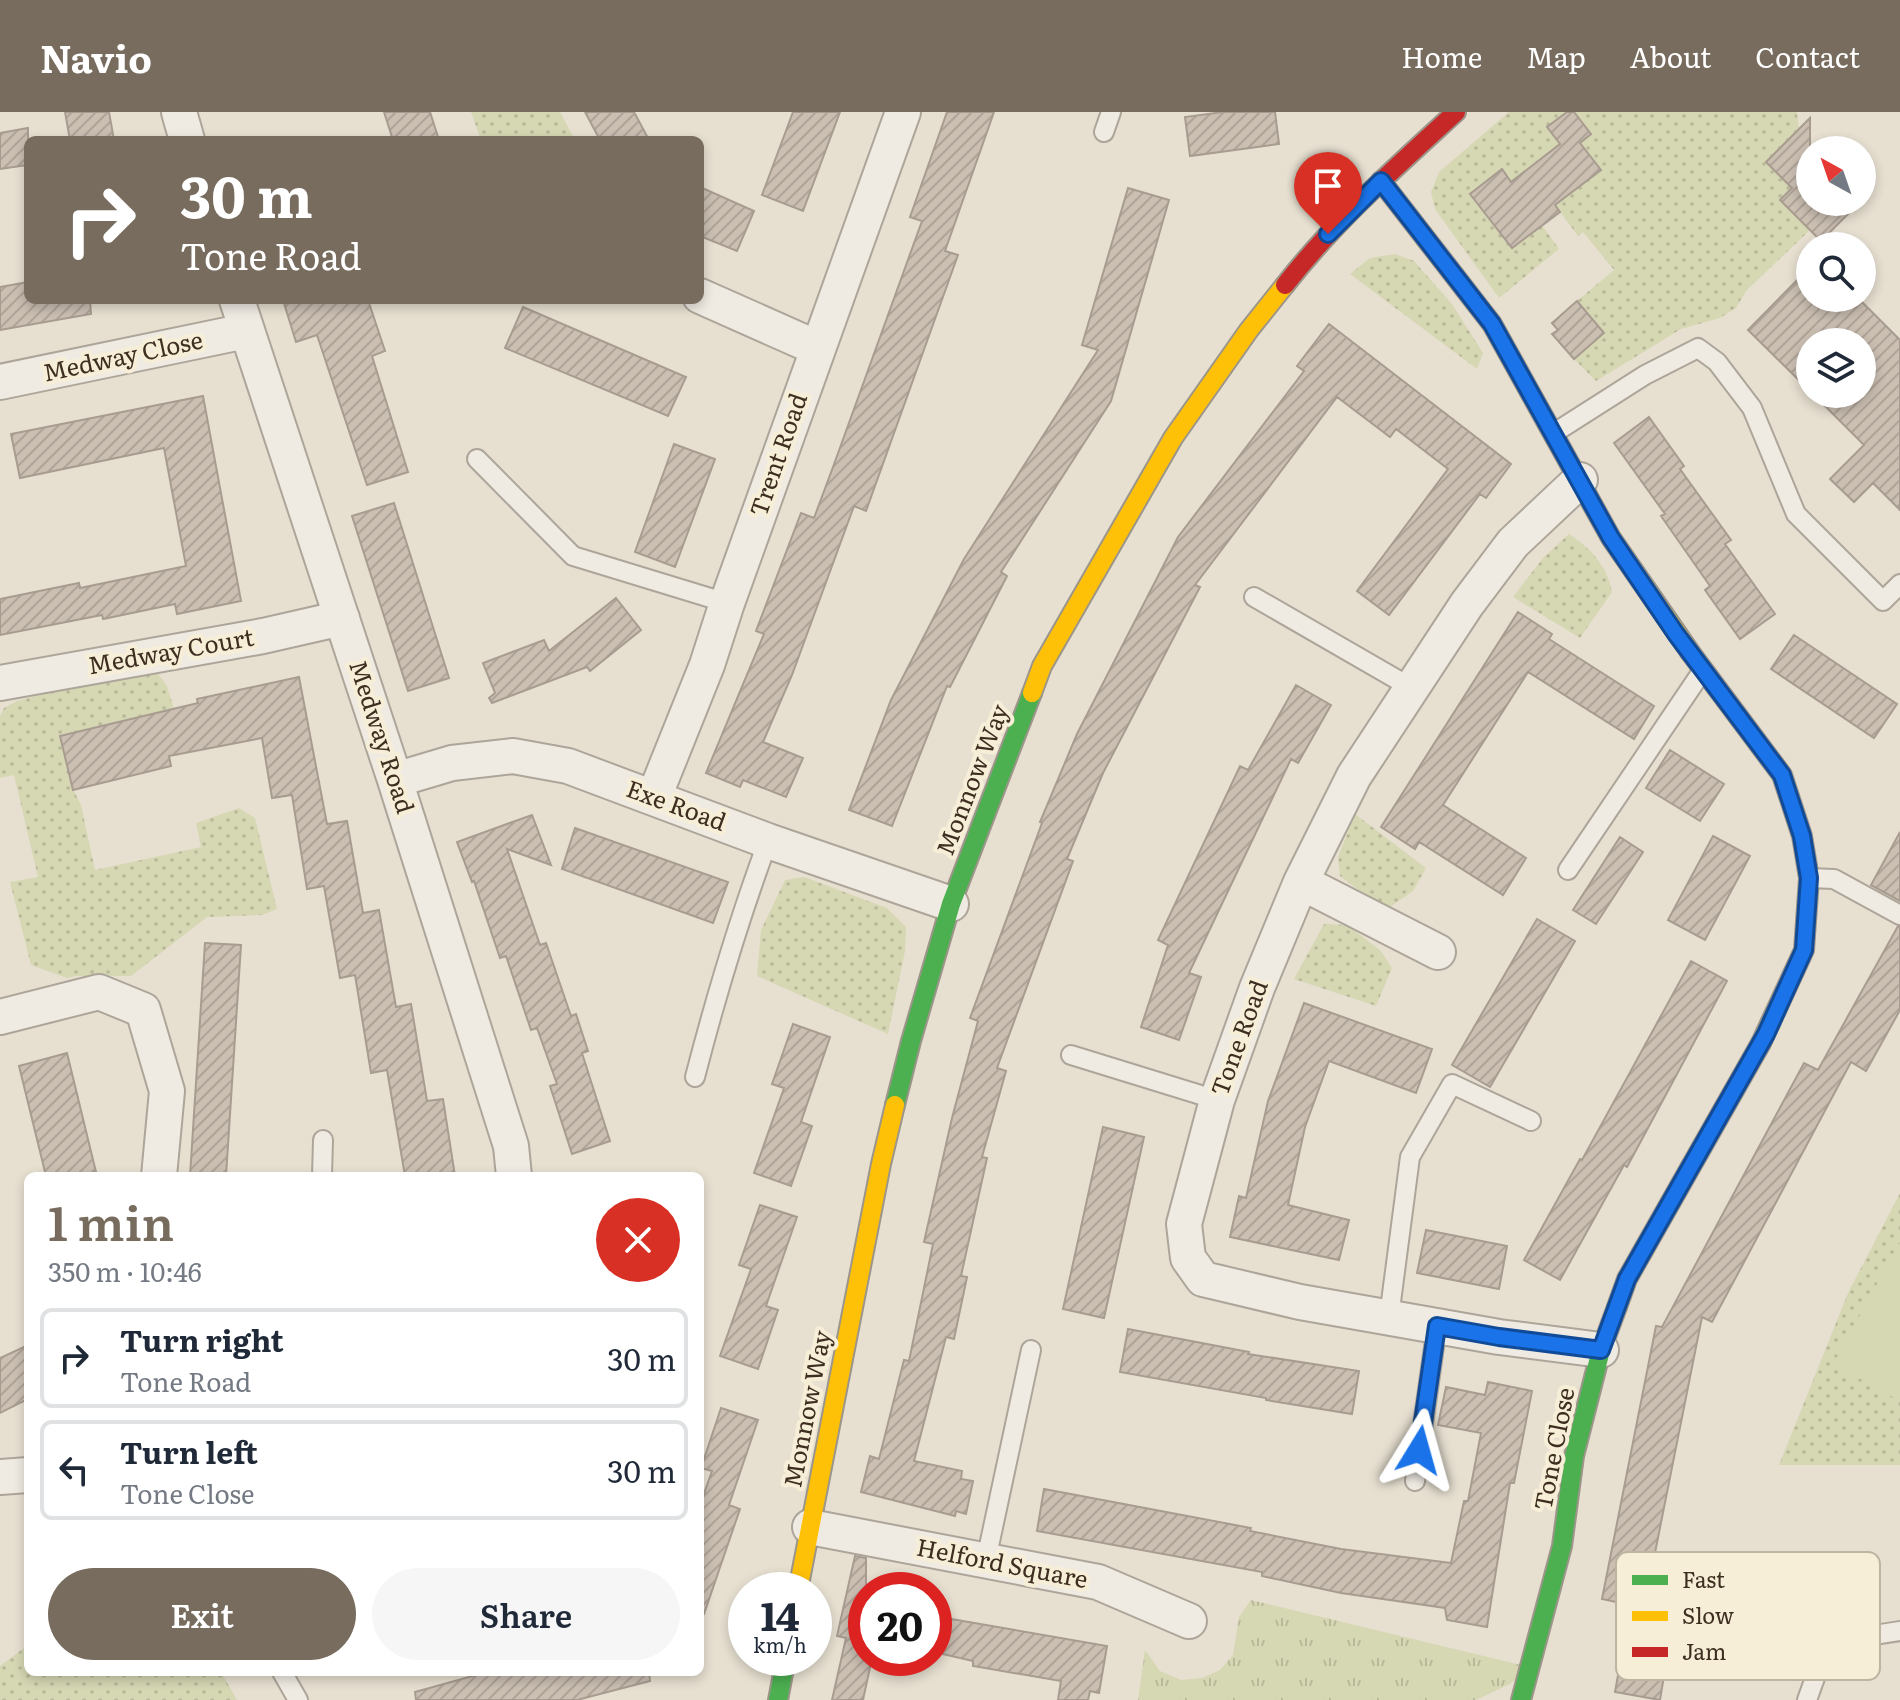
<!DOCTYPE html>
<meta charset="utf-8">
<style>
:root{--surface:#fff;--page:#f6f6f7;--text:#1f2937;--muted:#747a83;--line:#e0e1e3;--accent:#786c5e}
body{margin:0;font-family:Literata,serif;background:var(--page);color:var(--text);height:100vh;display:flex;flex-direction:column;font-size:30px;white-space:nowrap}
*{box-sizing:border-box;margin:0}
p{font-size:26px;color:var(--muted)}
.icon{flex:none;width:44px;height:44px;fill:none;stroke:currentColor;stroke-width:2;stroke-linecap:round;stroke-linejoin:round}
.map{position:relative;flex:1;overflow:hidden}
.drawer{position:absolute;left:24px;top:1060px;width:680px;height:504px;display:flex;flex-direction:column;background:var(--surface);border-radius:12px;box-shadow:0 4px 12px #0003}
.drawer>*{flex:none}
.top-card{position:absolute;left:24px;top:24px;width:680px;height:168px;border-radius:12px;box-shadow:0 4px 12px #0003;background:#786c5e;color:#fff;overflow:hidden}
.needle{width:52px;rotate:320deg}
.controls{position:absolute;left:1796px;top:24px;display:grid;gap:16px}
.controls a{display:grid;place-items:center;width:80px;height:80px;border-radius:50%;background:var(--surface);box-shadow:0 4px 12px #0003;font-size:40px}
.speed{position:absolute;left:728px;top:1460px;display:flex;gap:16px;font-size:40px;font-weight:700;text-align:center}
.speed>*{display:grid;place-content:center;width:104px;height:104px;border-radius:50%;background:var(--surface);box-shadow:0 4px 12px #0003;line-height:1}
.speed small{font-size:20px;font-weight:400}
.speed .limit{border:12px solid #d22;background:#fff;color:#111}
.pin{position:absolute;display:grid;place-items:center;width:68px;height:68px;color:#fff;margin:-82px -34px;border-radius:50% 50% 50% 0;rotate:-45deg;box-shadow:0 0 8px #0007}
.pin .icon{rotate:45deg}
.me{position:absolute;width:88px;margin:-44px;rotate:8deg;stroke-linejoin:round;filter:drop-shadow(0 0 6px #0008)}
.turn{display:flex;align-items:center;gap:28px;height:168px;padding:0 24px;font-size:36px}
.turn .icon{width:104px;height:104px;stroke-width:2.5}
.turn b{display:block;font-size:56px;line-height:68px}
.round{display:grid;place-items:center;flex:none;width:84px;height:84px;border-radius:42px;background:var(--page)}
.summary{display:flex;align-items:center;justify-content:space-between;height:136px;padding:0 24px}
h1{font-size:48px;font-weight:600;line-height:60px;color:var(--accent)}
.action{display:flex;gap:16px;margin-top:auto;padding:16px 24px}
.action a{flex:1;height:92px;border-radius:48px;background:var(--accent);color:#fff;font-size:32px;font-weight:600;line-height:92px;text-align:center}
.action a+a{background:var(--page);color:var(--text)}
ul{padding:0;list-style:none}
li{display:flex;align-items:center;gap:24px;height:100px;margin:0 16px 12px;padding:0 8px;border:4px solid var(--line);border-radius:12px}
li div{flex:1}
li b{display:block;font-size:30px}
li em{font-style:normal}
header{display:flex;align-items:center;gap:48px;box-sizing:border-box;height:112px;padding:0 40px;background:var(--accent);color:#fff}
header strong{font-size:38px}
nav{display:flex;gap:44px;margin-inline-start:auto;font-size:28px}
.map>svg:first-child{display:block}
.grass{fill:url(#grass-dots)}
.park{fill:url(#park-tufts)}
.garden{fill:#d6d7b3}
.building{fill:url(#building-hatch);stroke:#a89c90;stroke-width:2}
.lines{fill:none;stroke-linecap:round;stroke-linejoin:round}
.lane-casing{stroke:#ada599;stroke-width:22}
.street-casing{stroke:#ada599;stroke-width:38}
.fast-casing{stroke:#9c958a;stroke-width:22}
.slow-casing{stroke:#9c958a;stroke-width:22}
.jam-casing{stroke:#9c958a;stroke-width:22}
.lane{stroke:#efebe3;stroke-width:18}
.street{stroke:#efebe3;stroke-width:34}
.fast{stroke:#4caf50;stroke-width:18}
.slow{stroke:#ffc107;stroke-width:18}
.jam{stroke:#c62828;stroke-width:18}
.route-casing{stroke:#114b97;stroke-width:20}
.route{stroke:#1a73e8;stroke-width:14}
.labels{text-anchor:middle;stroke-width:8;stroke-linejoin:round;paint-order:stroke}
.street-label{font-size:24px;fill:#3d2e20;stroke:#f7eed8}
.key{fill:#f7eed8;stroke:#bfb4a1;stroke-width:2}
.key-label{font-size:22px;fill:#3d2e20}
</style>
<header>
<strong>Navio</strong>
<nav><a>Home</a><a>Map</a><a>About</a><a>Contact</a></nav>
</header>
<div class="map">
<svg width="1900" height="1588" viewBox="0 0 1900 1588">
<defs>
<pattern id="grass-dots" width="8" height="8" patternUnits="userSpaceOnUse" patternTransform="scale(2)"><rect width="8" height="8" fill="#d6d7b3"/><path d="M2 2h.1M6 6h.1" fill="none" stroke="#b9b99a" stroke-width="1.8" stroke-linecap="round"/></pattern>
<pattern id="park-tufts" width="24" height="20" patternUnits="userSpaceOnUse" patternTransform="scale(2)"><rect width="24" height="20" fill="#d6d7b3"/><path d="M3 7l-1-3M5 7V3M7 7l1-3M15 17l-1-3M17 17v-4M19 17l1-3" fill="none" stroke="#b9b99a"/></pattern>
<pattern id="building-hatch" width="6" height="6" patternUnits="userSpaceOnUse" patternTransform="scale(2)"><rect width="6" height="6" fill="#cbbfb2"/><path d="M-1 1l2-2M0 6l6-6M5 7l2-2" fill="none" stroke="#afa499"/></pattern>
</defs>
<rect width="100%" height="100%" fill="#e7e0d1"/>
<path class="grass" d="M 471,0 L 560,0 L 575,28 L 481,28 Z
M 1509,0 L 1567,0 L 1547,15 L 1560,32 L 1511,70 L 1502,57 L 1559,137 L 1499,186 L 1435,97 L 1431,80 L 1439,60 Z
M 1574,0 L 1797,0 L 1799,17 L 1766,50 L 1792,76 L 1780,88 L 1810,118 L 1746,179 L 1736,196 L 1720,206 L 1681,217 L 1596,269 L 1574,247 L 1604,221 L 1577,189 L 1614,158 L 1583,120 L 1578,124 L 1555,93 L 1601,58 L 1580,31 L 1591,22 Z
M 1395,142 L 1414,149 L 1452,192 L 1483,241 L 1477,257 L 1350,162 L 1370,146 Z
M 1569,422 C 1591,437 1607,453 1612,480 L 1580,526 L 1513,485 L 1543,446 Z
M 156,559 L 167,574 L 174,597 L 60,624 L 73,677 L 81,693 L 95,758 L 201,735 L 196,711 L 239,696 L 255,706 L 277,797 L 262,803 L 207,805 L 131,864 L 76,864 L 67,866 L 31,853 L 10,770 L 38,765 L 14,663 L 0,666 L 0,604 L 4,596 L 17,589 L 123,562 Z
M 1355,702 L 1426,756 L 1413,779 L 1390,795 L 1357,777 L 1340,764 L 1338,745 Z
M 804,765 L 887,796 L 906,815 L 905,839 L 888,922 L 757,864 L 761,818 L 785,768 Z
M 1324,812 L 1347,813 L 1381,839 L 1392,856 L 1376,894 L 1294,867 Z
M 1900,1081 L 1900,1353 L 1779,1353 L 1848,1181 Z
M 28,1533 L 28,1560 L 221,1560 L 237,1588 L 0,1588 L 0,1554 Z"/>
<path class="park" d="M 1251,1488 L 1529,1555 L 1510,1572 L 1476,1588 L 1138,1588 L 1145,1538 L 1160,1559 L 1181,1568 L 1202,1566 L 1220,1558 L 1233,1543 L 1239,1505 Z"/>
<path class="garden" d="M 1900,1130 L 1900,1289 L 1833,1252 Z"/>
<path class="building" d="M 65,0 L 109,0 L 114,28 L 70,28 Z
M 384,0 L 430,0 L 439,28 L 393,28 Z
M 585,0 L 634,0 L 649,28 L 600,28 Z
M 793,0 L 840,0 L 803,99 L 762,83 Z
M 947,0 L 994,0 L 945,139 L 958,143 L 866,399 L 854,394 L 792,563 L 763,630 L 803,646 L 786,685 L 743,668 L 740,675 L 706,661 L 764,522 L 756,519 L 801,401 L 814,406 L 833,355 L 922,109 L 910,105 Z
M 1223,0 L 1275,0 L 1279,32 L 1190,44 L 1185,5 Z
M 1567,0 L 1574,0 L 1591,22 L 1580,31 L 1601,58 L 1555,93 L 1560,100 L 1512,136 L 1470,82 L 1502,57 L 1511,70 L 1560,32 L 1547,15 Z
M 1810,6 L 1810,90 L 1860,90 L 1821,129 L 1780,88 L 1792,76 L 1766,50 Z
M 28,16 L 28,53 L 0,57 L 0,21 Z
M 700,75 L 754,99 L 737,139 L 700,124 Z
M 1128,76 L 1169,88 L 1111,289 L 1001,460 L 1007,464 L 950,575 L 947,574 L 892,714 L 849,698 L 891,588 L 964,447 L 1098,238 L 1082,233 Z
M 1810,155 L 1810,186 L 1858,186 L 1900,228 L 1900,398 L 1873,371 L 1854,390 L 1830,367 L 1864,333 L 1813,282 L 1862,282 L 1862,230 L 1810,230 L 1810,279 L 1748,218 Z
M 28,170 L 28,188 L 90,188 L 91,202 L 0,218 L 0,175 Z
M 283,188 L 368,188 L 385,239 L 372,244 L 408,360 L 367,373 L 317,223 L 296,230 Z
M 1577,189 L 1604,221 L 1574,247 L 1552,222 L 1558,218 L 1552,211 Z
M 523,195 L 686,265 L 668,304 L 505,236 Z
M 1329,212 L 1511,352 L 1486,386 L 1480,382 L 1389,503 L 1357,479 L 1448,357 L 1396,317 L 1390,325 L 1337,285 L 1195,473 L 1200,475 L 1103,661 L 1067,747 L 1073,749 L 997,956 L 1006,959 L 982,1045 L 987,1046 L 961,1164 L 967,1165 L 954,1227 L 946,1225 L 914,1349 L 962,1359 L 961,1367 L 973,1369 L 966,1402 L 956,1399 L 955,1404 L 861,1380 L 870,1344 L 879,1347 L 904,1248 L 909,1249 L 933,1132 L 924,1130 L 952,1006 L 978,909 L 970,906 L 1042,711 L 1040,710 L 1077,622 L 1178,425 L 1304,259 L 1297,254 Z
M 203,284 L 241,489 L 177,502 L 175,492 L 103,507 L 102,503 L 0,523 L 0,487 L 79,471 L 80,476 L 186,454 L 164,336 L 20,366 L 11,322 Z
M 1649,305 L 1684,354 L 1680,357 L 1731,428 L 1725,432 L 1775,502 L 1740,527 L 1705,478 L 1710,474 L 1661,404 L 1665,402 L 1614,331 Z
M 674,332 L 715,347 L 675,455 L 635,440 Z
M 394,391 L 449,566 L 408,579 L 352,404 Z
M 616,486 L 641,518 L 590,559 L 587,555 L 492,591 L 489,586 L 495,581 L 483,551 L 544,528 L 549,539 Z
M 1518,500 L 1552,522 L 1549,527 L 1654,594 L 1634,627 L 1528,560 L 1443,693 L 1526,746 L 1503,783 L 1419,730 L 1415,737 L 1381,715 Z
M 1794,523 L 1897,592 L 1874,626 L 1771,557 Z
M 299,565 L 327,712 L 347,709 L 363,801 L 379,798 L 396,895 L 411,892 L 427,989 L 443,987 L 455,1064 L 405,1064 L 387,958 L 371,961 L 355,863 L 340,866 L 324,774 L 307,777 L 292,683 L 272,686 L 262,626 L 169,644 L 171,654 L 73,678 L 60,624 L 198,591 L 197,587 Z
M 1296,573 L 1331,593 L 1298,651 L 1291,647 L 1189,861 L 1201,865 L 1179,928 L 1141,915 L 1168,833 L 1158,828 L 1240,654 L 1248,658 Z
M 1670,638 L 1724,672 L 1700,709 L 1646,676 Z
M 532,703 L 551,753 L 507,737 L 540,833 L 546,831 L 571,904 L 576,902 L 588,939 L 582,941 L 610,1029 L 572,1042 L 550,974 L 557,972 L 537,916 L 531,918 L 506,844 L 500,846 L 474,769 L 472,770 L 457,730 Z
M 575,716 L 728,770 L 713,811 L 562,757 Z
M 1900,720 L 1900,789 L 1871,773 Z
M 1713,724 L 1750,744 L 1705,828 L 1668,808 Z
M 1620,725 L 1643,740 L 1596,812 L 1573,798 Z
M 1537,807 L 1575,829 L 1490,975 L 1452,953 Z
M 1898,814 L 1900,815 L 1900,898 L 1866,959 L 1851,950 L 1712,1210 L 1702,1205 L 1644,1496 L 1602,1487 L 1656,1214 L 1662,1215 L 1804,951 L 1818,958 Z
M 205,831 L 241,833 L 226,1064 L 190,1064 Z
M 1691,849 L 1727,869 L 1627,1055 L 1624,1053 L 1560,1168 L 1524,1148 L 1580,1047 L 1582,1048 Z
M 1304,891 L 1432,937 L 1416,981 L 1329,949 L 1305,1015 L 1288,1093 L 1349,1108 L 1339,1148 L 1230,1125 L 1239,1084 L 1246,1086 L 1268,989 Z
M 793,912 L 830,925 L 801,1010 L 812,1014 L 791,1074 L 754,1061 L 784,976 L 772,972 Z
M 67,941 L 96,1060 L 79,1064 L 46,1064 L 19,954 Z
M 1103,1015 L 1144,1025 L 1104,1206 L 1063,1197 Z
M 760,1093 L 797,1105 L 766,1194 L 778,1198 L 758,1257 L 720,1244 L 751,1157 L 739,1153 Z
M 1426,1118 L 1507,1134 L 1499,1177 L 1417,1161 Z
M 1128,1217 L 1249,1240 L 1248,1242 L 1359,1259 L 1352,1302 L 1266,1288 L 1266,1286 L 1120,1260 Z
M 28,1233 L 28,1287 L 0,1301 L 0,1246 Z
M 1488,1270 L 1532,1279 L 1514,1371 L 1510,1371 L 1487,1515 L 1447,1508 L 1445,1496 L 1341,1481 L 1262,1464 L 1262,1460 L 1037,1419 L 1044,1377 L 1251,1416 L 1250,1419 L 1341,1437 L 1451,1451 L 1464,1389 L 1468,1389 L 1481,1321 L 1438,1313 L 1446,1275 L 1485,1283 Z
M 721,1296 L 758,1308 L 729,1393 L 740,1397 L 704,1502 L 700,1501 L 700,1393 L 712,1359 L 701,1356 Z
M 855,1444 L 866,1446 L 866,1546 L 872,1546 L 863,1588 L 832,1588 L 846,1526 L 837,1524 Z
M 1629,1502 L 1673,1509 L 1660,1588 L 1615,1580 Z
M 934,1504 L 1107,1534 L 1099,1581 L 1090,1579 L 1088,1588 L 1058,1588 L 1061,1569 L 973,1554 L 973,1549 L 934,1540 Z
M 487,1560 L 649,1560 L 650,1569 L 577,1588 L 416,1588 L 415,1580 Z"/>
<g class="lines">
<g class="lane-casing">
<path id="lane" d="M 1104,20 L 1111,0
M 1554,321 L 1645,263 L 1698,236 L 1717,250 L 1752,296 L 1796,402 L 1883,489 L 1900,472
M 477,347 L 573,444 L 727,491
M 1254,485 L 1410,575
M 1568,758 L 1703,558
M 1809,766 L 1834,767 L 1900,803
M 1071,943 L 1217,988
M 695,965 C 716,884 739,807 768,729
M 322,1064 L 323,1028
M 1389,1205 L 1410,1045 L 1452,972 L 1531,1009
M 1415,1369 L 1437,1214
M 986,1448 L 1031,1238
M 282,1560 L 298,1588
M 1807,1588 L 1816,1563 L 1855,1526 L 1900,1519"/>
</g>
<g class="street-casing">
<path id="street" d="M 179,0 L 187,28
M 700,184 L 817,236
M 237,188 L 395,668 L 511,1034 L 514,1064
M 0,270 L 246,219
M 1580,368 L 1513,431 L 1467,492 L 1354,664 L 1301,770 L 1257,876 L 1217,988 L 1184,1112 L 1188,1146 L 1203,1167 L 1300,1190 L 1499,1225 L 1601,1238
M 0,571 L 263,524 L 342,506
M 395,668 L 452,651 L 513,644 L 568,654 L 768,729 L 951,792
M 654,685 L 707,553 L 727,491 L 903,0
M 1301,770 L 1438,840
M 0,905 L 99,880 L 143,898 L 167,979 L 159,1064
M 0,1365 L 28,1363
M 810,1415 L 1098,1470 L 1189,1509"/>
</g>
<g class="fast-casing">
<path id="fast" d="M 1690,540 L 1782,663 L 1802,724 L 1809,766 L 1804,838 L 1761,931
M 895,993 L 911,929 L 951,792 L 1032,581
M 778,1588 L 786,1546
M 1521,1588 L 1562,1434 L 1574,1344 L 1601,1238 L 1617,1195"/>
</g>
<g class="slow-casing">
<path id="slow" d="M 1381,69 L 1492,212 L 1611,426 L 1690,540
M 1032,581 L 1042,554 L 1173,326 L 1249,218 L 1285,173
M 798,1478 L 881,1052 L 895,993"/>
</g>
<g class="jam-casing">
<path id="jam" d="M 1285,173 C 1335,109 1396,55 1456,0
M 1617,1195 L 1627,1167 L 1761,931"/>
</g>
<use href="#lane" class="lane"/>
<use href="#street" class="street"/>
<use href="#fast" class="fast"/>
<use href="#slow" class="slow"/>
<use href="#jam" class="jam"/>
</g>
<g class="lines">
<g class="route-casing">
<path id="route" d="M 1328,122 L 1381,69 L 1492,212 L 1611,426 L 1676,522 L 1782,663 L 1802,724 L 1809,766 L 1804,838 L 1766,922 L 1627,1167 L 1601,1238 L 1499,1225 L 1437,1214 L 1419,1338"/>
</g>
<use href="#route" class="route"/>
</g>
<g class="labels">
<g class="street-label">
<text transform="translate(123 245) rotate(-12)" y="8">Medway Close</text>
<text transform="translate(779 343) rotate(-71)" y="8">Trent Road</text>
<text transform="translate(171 540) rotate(-10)" y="8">Medway Court</text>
<text transform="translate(381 625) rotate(72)" y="8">Medway Road</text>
<text transform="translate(973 668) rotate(-69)" y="8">Monnow Way</text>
<text transform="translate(676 694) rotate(20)" y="8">Exe Road</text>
<text transform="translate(1240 926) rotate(-70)" y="8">Tone Road</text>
<text transform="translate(808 1297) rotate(-79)" y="8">Monnow Way</text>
<text transform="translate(1555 1337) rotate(-79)" y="8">Tone Close</text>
<text transform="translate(1002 1452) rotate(11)" y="8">Helford Square</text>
</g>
</g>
<rect x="1616" y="1440" width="264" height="128" rx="12" class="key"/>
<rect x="1632" y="1463" width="36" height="10" fill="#4caf50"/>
<rect x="1632" y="1499" width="36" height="10" fill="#ffc107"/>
<rect x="1632" y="1535" width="36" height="10" fill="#c62828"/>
<g class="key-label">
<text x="1682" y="1476">Fast</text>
<text x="1682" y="1512">Slow</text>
<text x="1682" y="1548">Jam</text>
</g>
</svg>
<div class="controls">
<a><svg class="needle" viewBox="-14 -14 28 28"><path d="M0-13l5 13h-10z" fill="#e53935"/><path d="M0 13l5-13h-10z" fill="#747a83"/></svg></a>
<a><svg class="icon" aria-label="search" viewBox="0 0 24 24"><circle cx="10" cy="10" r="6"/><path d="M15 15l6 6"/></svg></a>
<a><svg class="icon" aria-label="layers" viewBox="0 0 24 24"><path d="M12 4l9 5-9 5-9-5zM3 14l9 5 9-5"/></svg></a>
</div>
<div class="speed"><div>14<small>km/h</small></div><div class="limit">20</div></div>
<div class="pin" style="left:1328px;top:122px;background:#d93025"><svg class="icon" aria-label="arrive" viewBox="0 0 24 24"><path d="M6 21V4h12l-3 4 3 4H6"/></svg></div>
<svg class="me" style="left:1419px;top:1338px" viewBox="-20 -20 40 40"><path d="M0-17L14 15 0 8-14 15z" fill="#1a73e8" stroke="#fff" stroke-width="4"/></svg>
<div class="top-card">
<div class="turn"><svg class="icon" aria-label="right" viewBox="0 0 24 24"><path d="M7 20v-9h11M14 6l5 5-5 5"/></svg><div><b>30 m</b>Tone Road</div></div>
</div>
<section class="drawer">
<div class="summary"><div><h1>1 min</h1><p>350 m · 10:46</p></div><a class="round" style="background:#d93025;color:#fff"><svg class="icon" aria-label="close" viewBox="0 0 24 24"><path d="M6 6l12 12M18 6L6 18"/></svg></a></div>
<ul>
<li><svg class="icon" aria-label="right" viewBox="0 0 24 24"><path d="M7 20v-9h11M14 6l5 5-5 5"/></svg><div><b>Turn right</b><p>Tone Road</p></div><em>30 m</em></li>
<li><svg class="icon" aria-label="left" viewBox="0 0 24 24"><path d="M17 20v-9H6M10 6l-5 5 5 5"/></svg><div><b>Turn left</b><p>Tone Close</p></div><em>30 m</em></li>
</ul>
<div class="action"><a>Exit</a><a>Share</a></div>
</section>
</div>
